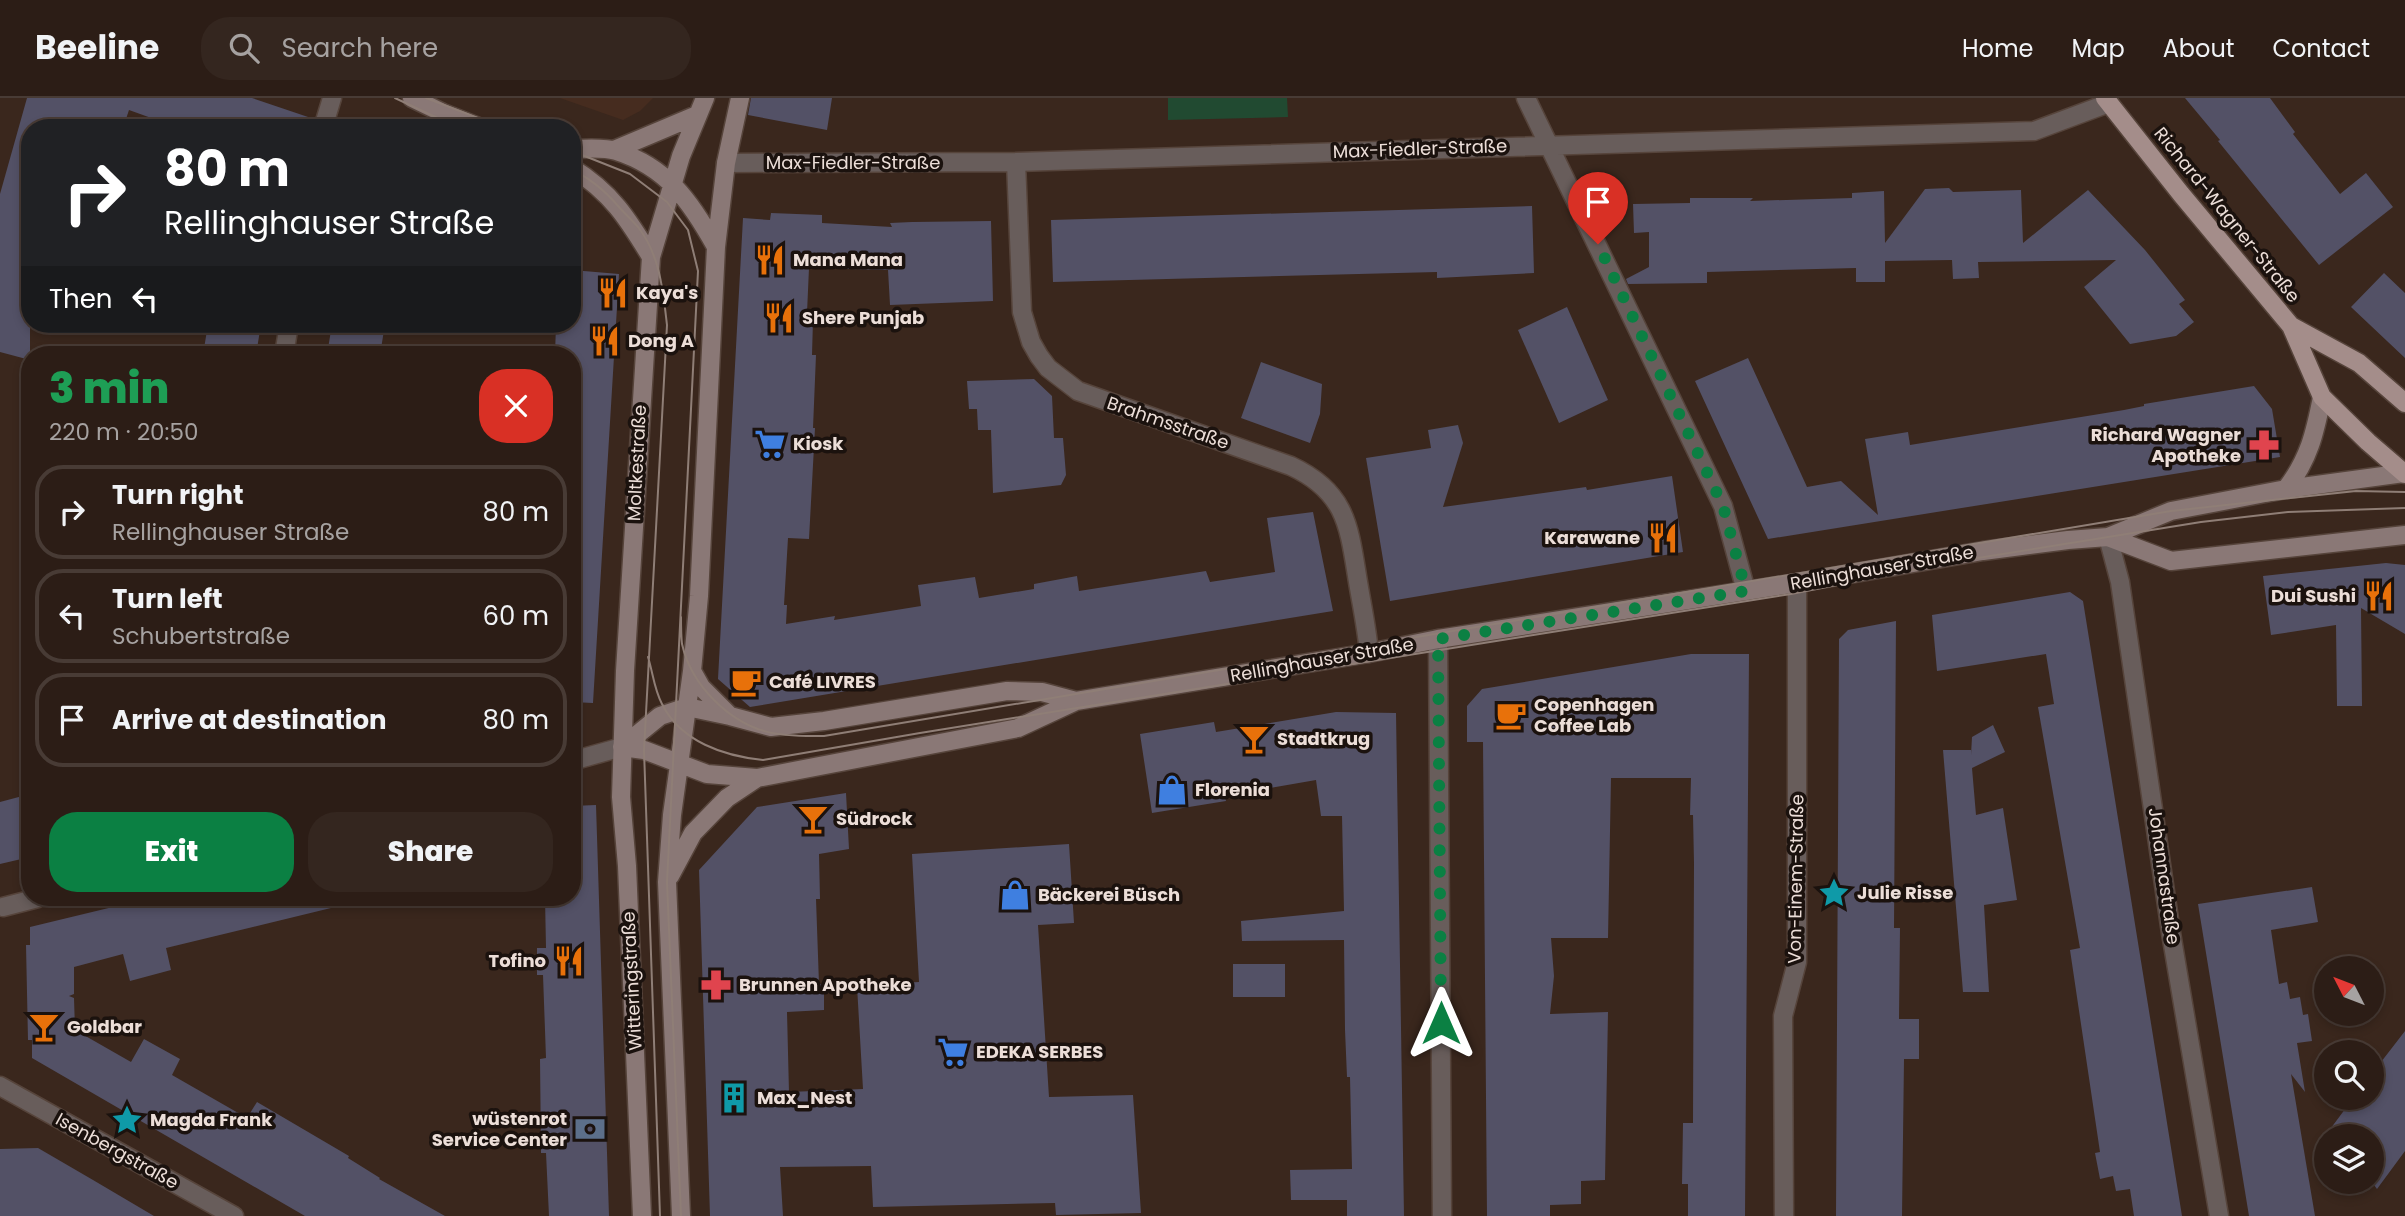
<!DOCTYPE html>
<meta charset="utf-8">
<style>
:root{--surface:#2c1d16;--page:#34261f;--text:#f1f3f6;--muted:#a6a2a1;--line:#483b35;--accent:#0b8043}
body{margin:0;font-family:Poppins,sans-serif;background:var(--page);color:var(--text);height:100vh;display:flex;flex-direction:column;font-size:26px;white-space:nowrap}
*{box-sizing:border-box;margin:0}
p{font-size:23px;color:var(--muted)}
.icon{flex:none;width:38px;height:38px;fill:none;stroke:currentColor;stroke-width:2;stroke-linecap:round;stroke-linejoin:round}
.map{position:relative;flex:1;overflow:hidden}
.details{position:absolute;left:21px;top:248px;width:560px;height:560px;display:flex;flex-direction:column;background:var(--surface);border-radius:28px;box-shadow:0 4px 10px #0003,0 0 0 2px var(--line)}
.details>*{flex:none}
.top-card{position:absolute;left:21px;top:21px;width:560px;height:214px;border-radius:28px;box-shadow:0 4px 10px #0003,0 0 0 2px var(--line);background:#202124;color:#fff;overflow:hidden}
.needle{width:46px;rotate:312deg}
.fabs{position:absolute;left:2314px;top:858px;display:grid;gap:14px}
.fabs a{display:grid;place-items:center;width:70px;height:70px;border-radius:50%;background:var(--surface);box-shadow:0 4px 10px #0003,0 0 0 2px var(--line);font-size:35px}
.pin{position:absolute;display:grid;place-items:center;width:60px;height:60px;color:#fff;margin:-72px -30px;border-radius:50% 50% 50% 0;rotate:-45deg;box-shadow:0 0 7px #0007}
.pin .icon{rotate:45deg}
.me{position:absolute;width:77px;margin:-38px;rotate:0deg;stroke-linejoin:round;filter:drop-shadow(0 0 5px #0008)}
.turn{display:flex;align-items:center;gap:24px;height:147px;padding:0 28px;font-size:32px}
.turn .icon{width:91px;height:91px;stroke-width:2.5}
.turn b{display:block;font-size:49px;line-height:60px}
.then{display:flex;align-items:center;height:66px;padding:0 28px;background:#0003;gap:14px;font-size:26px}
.round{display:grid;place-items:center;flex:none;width:74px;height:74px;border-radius:28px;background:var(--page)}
.summary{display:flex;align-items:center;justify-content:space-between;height:119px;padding:0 28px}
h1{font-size:42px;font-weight:800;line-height:52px;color:#1e9e55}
.primary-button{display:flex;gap:14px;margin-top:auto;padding:14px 28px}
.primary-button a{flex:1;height:80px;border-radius:28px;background:var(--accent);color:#fff;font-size:28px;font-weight:800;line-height:80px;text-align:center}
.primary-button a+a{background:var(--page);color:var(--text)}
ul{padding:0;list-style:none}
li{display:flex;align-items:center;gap:21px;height:94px;margin:0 14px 10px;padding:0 14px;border:4px solid var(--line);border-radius:28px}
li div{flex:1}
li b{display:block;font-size:26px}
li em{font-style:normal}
header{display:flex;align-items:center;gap:42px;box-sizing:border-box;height:98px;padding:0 35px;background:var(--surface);border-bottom:2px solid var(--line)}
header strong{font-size:33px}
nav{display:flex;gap:38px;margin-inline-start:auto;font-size:24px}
.search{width:490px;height:63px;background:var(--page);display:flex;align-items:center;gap:18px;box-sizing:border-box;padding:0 24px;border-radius:28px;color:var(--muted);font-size:26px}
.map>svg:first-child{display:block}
.built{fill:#462c1f}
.green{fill:#214a31}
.building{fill:#535166}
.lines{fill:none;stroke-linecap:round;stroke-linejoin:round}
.street-casing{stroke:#56443b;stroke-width:21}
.secondary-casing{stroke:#56443b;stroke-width:21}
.primary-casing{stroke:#56443b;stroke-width:21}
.street{stroke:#685d5b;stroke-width:18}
.secondary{stroke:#8a7876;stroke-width:18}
.primary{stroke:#a48d8a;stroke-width:18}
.tram{stroke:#8f7e76;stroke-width:2}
.route{stroke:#0b8043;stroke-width:12;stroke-dasharray:0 21.6}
.labels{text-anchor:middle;stroke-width:7;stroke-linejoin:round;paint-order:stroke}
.street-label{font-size:18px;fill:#ecded8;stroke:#1b120e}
.poi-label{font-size:18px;font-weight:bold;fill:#ecded8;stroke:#1b120e;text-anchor:start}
</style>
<header>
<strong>Beeline</strong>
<div class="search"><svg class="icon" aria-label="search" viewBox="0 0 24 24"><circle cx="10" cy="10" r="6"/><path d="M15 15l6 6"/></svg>Search here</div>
<nav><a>Home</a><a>Map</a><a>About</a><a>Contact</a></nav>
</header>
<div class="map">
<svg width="2405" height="1118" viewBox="0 0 2405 1118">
<rect width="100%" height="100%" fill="#3a271d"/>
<path class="built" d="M 560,0 L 653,0 L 640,13 L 623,22 Z"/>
<path class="green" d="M 1168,0 L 1287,0 L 1288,19 L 1168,22 Z"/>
<path class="building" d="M 27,0 L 252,0 L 314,21 L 312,30 L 179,30 L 129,12 L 123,30 L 30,30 L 30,262 L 0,254 L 0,96 Z
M 751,0 L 832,0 L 827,32 L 748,17 Z
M 2185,0 L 2270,0 L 2295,34 L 2293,36 L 2340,96 L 2366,75 L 2393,109 L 2319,167 L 2218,43 L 2220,42 Z
M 1949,90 L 1953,94 L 2021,92 L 2023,145 L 2088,92 L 2145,152 L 2185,202 L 2179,206 L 2194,224 L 2176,238 L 2130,246 L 2084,189 L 2116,162 L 1978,164 L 1979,180 L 1953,181 L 1952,162 L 1885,163 L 1885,184 L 1856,184 L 1856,170 L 1707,174 L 1707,185 L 1628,186 L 1626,181 L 1649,169 L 1649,134 L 1634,135 L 1633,106 L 1690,105 L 1690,100 L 1753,100 L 1750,103 L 1852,100 L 1852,95 L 1884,93 L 1885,145 L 1925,91 Z
M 1532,108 L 1534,175 L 1437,180 L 1437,174 L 1053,184 L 1051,122 Z
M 771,115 L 822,117 L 822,125 L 892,129 L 890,125 L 912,124 L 991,123 L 993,203 L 890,207 L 888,172 L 809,170 L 807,215 L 813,222 L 812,257 L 816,257 L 813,330 L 815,330 L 809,441 L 788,440 L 784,507 L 787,507 L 786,526 L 835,518 L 834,522 L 921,508 L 918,487 L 975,479 L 979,500 L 1034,491 L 1034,486 L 1077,478 L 1079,493 L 1206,473 L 1210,484 L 1275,474 L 1267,420 L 1313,414 L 1333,513 L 750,609 L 718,581 L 743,120 L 770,122 Z
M 572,172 L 619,176 L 593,605 L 572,604 L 572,257 L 555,257 L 556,226 L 572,226 Z
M 2384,175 L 2405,195 L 2405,260 L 2351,209 Z
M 1567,209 L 1608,302 L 1559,325 L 1518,232 Z
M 208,226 L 261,226 L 256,257 L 203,257 Z
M 332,226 L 385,226 L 380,257 L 327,257 Z
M 1748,260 L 1807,389 L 1841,383 L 1878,417 L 1865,341 L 1908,334 L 1910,347 L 2124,312 L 2144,308 L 2144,306 L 2254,288 L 2272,311 L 2280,359 L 1768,441 L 1695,283 Z
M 1261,264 L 1322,286 L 1320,316 L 1310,345 L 1241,320 Z
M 1034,281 L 1052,298 L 1054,340 L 1063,340 L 1066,377 L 1061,387 L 993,395 L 991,332 L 978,332 L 977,311 L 969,311 L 967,283 Z
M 1458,327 L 1463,345 L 1443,409 L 1586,389 L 1587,392 L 1672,378 L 1683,454 L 1390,503 L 1366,360 L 1431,350 L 1428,332 Z
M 2386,465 L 2405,467 L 2405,536 L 2361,510 L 2362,608 L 2337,608 L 2336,527 L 2271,537 L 2263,478 Z
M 2070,494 L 2083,503 L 2182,1118 L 2134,1118 L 2130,1091 L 2116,1093 L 2113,1078 L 2100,1081 L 2095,1055 L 2100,1054 L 2070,852 L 2080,850 L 2038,609 L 2054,606 L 2046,556 L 1937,573 L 1932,517 Z
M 1896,523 L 1894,830 L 1900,830 L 1899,921 L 1919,921 L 1919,961 L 1904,961 L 1902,1118 L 1836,1118 L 1839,541 L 1848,532 Z
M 1691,556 L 1749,556 L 1745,1118 L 1688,1118 L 1688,1086 L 1682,1086 L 1683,1025 L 1693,1025 L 1694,765 L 1693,717 L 1690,717 L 1691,680 L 1611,680 L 1608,840 L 1551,840 L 1554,878 L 1550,916 L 1608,914 L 1605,1082 L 1581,1083 L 1581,1106 L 1550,1107 L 1550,1118 L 1487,1118 L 1483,644 L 1467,644 L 1467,608 L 1482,591 Z
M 1336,614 L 1396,615 L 1404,1118 L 1347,1118 L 1347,1102 L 1291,1102 L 1290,1072 L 1352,1071 L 1350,979 L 1347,979 L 1345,932 L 1344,842 L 1242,843 L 1241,823 L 1344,813 L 1342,718 L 1321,718 L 1316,682 L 1225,698 L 1226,703 L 1152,715 L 1140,636 L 1214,624 L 1216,634 Z
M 1993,627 L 2005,654 L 1972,670 L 1976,717 L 2003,710 L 2017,802 L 1984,807 L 1989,894 L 1963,894 L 1943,652 L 1971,652 L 1971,657 L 1972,639 Z
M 846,695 L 849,751 L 819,756 L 820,801 L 816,801 L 819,886 L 824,886 L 824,912 L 787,914 L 789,994 L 863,991 L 857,888 L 919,884 L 912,756 L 1069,746 L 1074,825 L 1038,827 L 1049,999 L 1133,997 L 1141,1115 L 1056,1117 L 1055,1105 L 873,1109 L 871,1068 L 780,1069 L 783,1118 L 710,1118 L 699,772 L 757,709 Z
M 30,696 L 30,759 L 0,766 L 0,704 Z
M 596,707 L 609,1118 L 549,1118 L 546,1055 L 541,1055 L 540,961 L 546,960 L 543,877 L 537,877 L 537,850 L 546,850 L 545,800 L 572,800 L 572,708 Z
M 2312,789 L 2318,824 L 2271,832 L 2279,886 L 2287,884 L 2290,901 L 2300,899 L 2303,917 L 2308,916 L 2312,943 L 2297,945 L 2305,994 L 2291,976 L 2315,1118 L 2249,1118 L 2198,806 Z
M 150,800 L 330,800 L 331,810 L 166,850 L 171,872 L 130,883 L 123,856 L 74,869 L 74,896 L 69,898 L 74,900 L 75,932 L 131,964 L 144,941 L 180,961 L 172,977 L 247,1020 L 257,1004 L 349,1058 L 348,1060 L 380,1080 L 379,1081 L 445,1118 L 305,1118 L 32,960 L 32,942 L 28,942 L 26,847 L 30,847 L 30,829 Z
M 1233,866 L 1285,866 L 1285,899 L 1233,899 Z
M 2405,933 L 2405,1053 L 2377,1091 L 2371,1083 L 2371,1038 L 2337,1038 L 2331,1030 L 2354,999 L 2371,999 L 2371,977 Z
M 38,1050 L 93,1082 L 154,1118 L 0,1118 L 0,1051 Z"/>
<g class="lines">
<g class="street-casing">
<path id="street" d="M 1526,0 L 1723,408 L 1746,493
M 323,30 L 332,0
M 1016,64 L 1022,214 L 1031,244 L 1039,258 L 1048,270 L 1078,293 L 1291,368 C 1347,394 1349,429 1358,484 C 1362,508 1367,531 1369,555
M 726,65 L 1016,64 L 2034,33 L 2109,5
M 284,257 L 289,226
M 2108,439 L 2120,484 L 2171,835 L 2219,1118
M 1438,541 L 1442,1118
M 572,663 L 622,649
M 3,809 L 38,800
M 0,988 L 234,1118
M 1784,1118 L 1783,918 L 1797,864 L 1797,485"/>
</g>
<g class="secondary-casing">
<path id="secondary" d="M 412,0 L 443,15 L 481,30
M 572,51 C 586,51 603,49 616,53 C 667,69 691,104 716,149
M 614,52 L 697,17
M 572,70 C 611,94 628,121 651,159
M 2286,391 C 2309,361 2315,335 2322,299
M 2108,439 L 2171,463 L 2405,437
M 692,573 L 701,589 L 730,618 L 771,629 L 824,623 L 1007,593 L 1042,594 L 1076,603
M 622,649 L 644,652 L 707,676 L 757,680 L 1018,630 L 1076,603 L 1369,555 L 1438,541 L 1797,485 L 1983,453 L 2068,442 L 2108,439 L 2171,413 L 2286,391 L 2405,375
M 622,649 L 660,618 L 687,609 L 730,618
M 670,778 L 693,735 L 727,700 L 757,680
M 642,1118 L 627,768 L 621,699 L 625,573 L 651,159 L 681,58 L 705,0
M 681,1118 L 667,784 L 672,717 L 692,573 L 699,498 L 716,149 L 726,65 L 740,0"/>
</g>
<g class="primary-casing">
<path id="primary" d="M 2105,0 L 2181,96 L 2291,228 L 2322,299 L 2368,344 L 2405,376
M 2291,228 L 2359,265 L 2405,305"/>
</g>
<use href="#street" class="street"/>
<use href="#secondary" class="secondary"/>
<use href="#primary" class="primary"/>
<path class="tram" d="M 395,0 L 459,30
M 426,0 L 504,30
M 572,53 L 630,76 L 667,104 L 688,132 L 698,173 L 667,784 L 681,1118
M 572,72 C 590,80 606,94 619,109 C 625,116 632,122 638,129 C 660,157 663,193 667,227 L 644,652 L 660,1118
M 681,519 C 681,528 681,537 682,546 C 687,568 699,587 714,602 C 748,636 778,639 824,638 L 2171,413 L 2356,393 L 2405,394
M 648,559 C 653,575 654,591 662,606 C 681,644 724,658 763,662 L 920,635 L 1791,496 L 1959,463 L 2201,424 L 2288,414 L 2405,410"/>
</g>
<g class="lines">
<path class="route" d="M 1441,925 L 1438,541 L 1746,493 L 1723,408 L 1598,146"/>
</g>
<defs>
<g id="restaurant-bare" transform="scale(2.415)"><path d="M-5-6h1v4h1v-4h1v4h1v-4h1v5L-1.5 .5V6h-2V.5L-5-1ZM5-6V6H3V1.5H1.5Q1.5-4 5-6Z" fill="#e8710a" stroke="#1b120e" stroke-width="2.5" paint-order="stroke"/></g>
<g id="supermarket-bare" transform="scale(2.415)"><path d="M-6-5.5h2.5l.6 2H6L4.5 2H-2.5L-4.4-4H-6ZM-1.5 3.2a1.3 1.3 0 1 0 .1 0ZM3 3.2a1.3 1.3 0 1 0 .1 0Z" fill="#3f7fe0" stroke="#1b120e" stroke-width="2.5" paint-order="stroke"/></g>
<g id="pharmacy-bare" transform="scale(2.415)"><path d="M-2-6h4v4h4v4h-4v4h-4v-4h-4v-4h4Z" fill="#e0444e" stroke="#1b120e" stroke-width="2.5" paint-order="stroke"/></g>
<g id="cafe-bare" transform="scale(2.415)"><path d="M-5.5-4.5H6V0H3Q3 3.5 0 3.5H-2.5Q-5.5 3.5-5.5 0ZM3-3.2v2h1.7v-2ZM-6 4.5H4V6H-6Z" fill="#e8710a" stroke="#1b120e" stroke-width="2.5" paint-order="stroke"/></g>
<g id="bar-bare" transform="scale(2.415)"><path d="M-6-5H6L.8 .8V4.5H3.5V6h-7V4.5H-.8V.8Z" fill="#e8710a" stroke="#1b120e" stroke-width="2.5" paint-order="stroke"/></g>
<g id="shop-bare" transform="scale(2.415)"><path d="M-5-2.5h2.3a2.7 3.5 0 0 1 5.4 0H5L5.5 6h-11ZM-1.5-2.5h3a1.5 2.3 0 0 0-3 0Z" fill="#3f7fe0" stroke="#1b120e" stroke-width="2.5" paint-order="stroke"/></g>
<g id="sight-bare" transform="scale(2.415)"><path d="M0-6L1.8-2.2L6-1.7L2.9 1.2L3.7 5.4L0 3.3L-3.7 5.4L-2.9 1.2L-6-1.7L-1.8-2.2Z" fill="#0f9aa8" stroke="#1b120e" stroke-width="2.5" paint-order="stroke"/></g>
<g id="building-bare" transform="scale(2.415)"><path d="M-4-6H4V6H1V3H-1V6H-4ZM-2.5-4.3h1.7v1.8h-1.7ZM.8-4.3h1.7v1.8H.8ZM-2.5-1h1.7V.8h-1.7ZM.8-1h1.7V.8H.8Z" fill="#0f9aa8" stroke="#1b120e" stroke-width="2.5" paint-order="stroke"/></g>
<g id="bank-bare" transform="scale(2.415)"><path d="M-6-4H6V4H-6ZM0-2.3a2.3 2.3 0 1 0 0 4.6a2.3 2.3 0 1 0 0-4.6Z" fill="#5c6f8a" stroke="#1b120e" stroke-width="2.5" paint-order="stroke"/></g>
</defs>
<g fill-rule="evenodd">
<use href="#restaurant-bare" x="770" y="162"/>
<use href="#restaurant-bare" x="613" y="195"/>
<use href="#restaurant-bare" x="779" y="220"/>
<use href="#restaurant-bare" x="605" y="243"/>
<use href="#supermarket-bare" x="770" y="346"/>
<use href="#pharmacy-bare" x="2264" y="347"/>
<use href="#restaurant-bare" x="1663" y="440"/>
<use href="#restaurant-bare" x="2379" y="498"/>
<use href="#cafe-bare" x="746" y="584"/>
<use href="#cafe-bare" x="1511" y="617"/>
<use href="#bar-bare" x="1254" y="641"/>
<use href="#shop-bare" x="1172" y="692"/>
<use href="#bar-bare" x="813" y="721"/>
<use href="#sight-bare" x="1834" y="795"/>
<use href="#shop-bare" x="1015" y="797"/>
<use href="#restaurant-bare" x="569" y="863"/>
<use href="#pharmacy-bare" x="716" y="887"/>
<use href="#bar-bare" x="44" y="929"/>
<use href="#supermarket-bare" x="953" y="954"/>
<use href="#building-bare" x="734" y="1000"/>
<use href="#sight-bare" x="127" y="1022"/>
<use href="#bank-bare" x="590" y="1031"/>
</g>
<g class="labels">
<g class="street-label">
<text transform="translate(1420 51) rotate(-2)" y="6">Max-Fiedler-Straße</text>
<text x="853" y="71">Max-Fiedler-Straße</text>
<text transform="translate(2227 117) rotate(51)" y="6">Richard-Wagner-Straße</text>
<text transform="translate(1168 325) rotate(19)" y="6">Brahmsstraße</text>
<text transform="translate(637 365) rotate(-87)" y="6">Moltkestraße</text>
<text transform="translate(1882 470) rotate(-10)" y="6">Rellinghauser Straße</text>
<text transform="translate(1322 562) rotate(-10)" y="6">Rellinghauser Straße</text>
<text transform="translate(2164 778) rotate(82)" y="6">Johannastraße</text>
<text transform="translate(1796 781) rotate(-89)" y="6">Von-Einem-Straße</text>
<text transform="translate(632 883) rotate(-93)" y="6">Witteringstraße</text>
<text transform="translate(117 1053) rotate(29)" y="6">Isenbergstraße</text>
</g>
<g class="poi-label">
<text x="793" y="168">Mana Mana</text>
<text x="636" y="201">Kaya's</text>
<text x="802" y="226">Shere Punjab</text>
<text x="628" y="249">Dong A</text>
<text x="2241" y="343" text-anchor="end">Richard Wagner<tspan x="2241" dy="21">Apotheke</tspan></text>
<text x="793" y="352">Kiosk</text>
<text x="1640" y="446" text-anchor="end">Karawane</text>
<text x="2356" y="504" text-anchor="end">Dui Sushi</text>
<text x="769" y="590">Café LIVRES</text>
<text x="1534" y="613">Copenhagen<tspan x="1534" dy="21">Coffee Lab</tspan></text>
<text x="1277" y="647">Stadtkrug</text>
<text x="1195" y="698">Florenia</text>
<text x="836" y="727">Südrock</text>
<text x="1857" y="801">Julie Risse</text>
<text x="1038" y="803">Bäckerei Büsch</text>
<text x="546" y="869" text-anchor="end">Tofino</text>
<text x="739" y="893">Brunnen Apotheke</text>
<text x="67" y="935">Goldbar</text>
<text x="976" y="960">EDEKA SERBES</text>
<text x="757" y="1006">Max_Nest</text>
<text x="567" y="1027" text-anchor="end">wüstenrot<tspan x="567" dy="21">Service Center</tspan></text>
<text x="150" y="1028">Magda Frank</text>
</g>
</g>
</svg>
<div class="fabs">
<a><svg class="needle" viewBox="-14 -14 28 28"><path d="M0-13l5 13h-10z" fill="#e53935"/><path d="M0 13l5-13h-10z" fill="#a6a2a1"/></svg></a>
<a><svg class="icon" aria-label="search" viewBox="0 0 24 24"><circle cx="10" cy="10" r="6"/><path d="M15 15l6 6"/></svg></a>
<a><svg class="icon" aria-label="layers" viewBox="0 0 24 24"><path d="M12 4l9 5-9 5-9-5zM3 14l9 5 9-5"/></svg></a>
</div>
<div class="pin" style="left:1598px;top:146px;background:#d93025"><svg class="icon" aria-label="arrive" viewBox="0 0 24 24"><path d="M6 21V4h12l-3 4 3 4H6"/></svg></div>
<svg class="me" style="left:1441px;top:925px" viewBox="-20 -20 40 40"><path d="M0-17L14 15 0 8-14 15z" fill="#0b8043" stroke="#fff" stroke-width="4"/></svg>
<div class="top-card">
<div class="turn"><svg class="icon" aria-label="right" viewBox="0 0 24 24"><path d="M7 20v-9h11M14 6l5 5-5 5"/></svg><div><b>80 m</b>Rellinghauser Straße</div></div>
<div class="then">Then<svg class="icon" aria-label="left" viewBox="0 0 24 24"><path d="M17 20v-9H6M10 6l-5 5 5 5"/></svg></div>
</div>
<section class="details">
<div class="summary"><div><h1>3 min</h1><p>220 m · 20:50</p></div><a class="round" style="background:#d93025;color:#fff"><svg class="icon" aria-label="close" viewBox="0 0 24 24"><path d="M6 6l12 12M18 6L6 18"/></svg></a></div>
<ul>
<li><svg class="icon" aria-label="right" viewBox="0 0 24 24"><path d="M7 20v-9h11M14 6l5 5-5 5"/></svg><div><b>Turn right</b><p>Rellinghauser Straße</p></div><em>80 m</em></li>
<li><svg class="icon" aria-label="left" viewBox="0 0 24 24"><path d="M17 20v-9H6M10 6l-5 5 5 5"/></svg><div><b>Turn left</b><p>Schubertstraße</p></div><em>60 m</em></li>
<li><svg class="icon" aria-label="arrive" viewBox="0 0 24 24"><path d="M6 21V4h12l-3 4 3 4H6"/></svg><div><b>Arrive at destination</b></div><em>80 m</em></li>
</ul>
<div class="primary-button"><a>Exit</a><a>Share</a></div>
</section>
</div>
